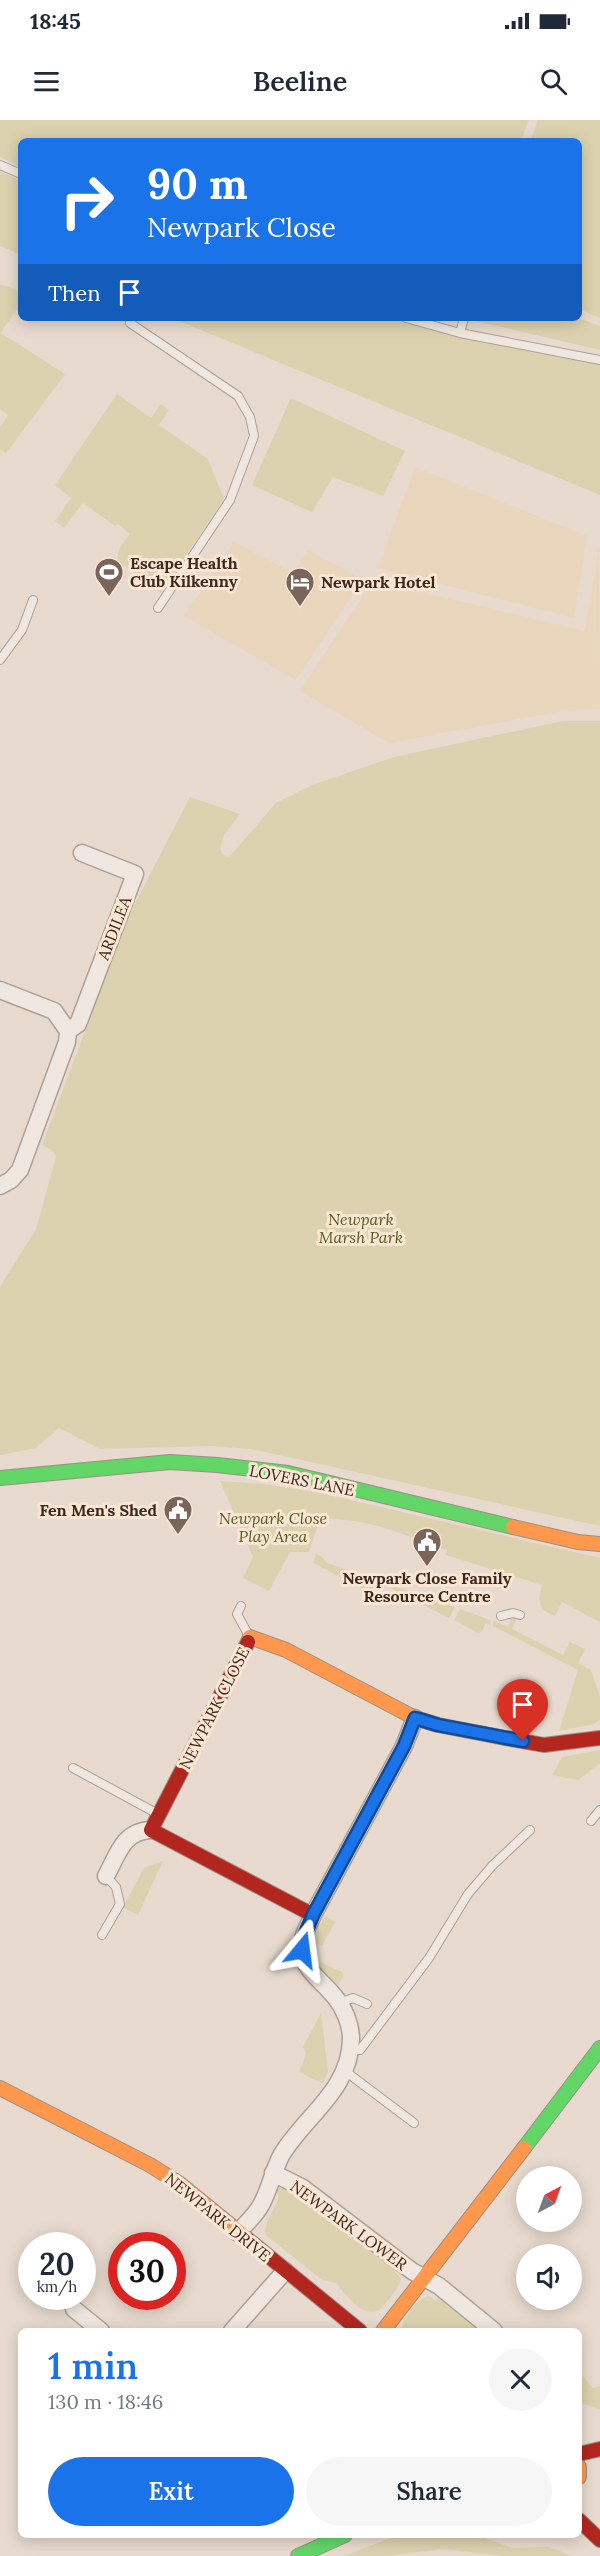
<!DOCTYPE html>
<meta charset="utf-8">
<style>
:root{--surface:#fff;--page:#f6f6f7;--text:#1f2937;--muted:#747a83;--accent:#1a73e8}
body{margin:0;font-family:Lora,serif;background:var(--page);color:var(--text);height:100vh;display:flex;flex-direction:column;font-size:22px;white-space:nowrap}
*{box-sizing:border-box;margin:0}
p{font-size:20px;color:var(--muted)}
.icon{flex:none;width:33px;height:33px;fill:none;stroke:currentColor;stroke-width:2;stroke-linecap:round;stroke-linejoin:round}
.map{position:relative;flex:1;overflow:hidden}
.sheet{position:absolute;left:18px;top:2208px;width:564px;height:210px;display:flex;flex-direction:column;background:var(--surface);border-radius:9px;box-shadow:0 3px 15px #0003}
.sheet>*{flex:none}
.top-card{position:absolute;left:18px;top:18px;width:564px;height:183px;border-radius:9px;box-shadow:0 3px 15px #0003;background:#1a73e8;color:#fff;overflow:hidden}
.needle{width:39px;rotate:41deg}
.controls{position:absolute;left:516px;top:2046px;display:grid;gap:12px}
.controls a{display:grid;place-items:center;width:66px;height:66px;border-radius:50%;background:var(--surface);box-shadow:0 3px 15px #0003;font-size:30px}
.speed{position:absolute;left:18px;top:2112px;display:flex;gap:12px;font-size:30px;font-weight:700;text-align:center}
.speed>*{display:grid;place-content:center;width:78px;height:78px;border-radius:50%;background:var(--surface);box-shadow:0 3px 15px #0003;line-height:1}
.speed small{font-size:15px;font-weight:400}
.speed .limit{border:9px solid #d22;background:#fff;color:#111}
.pin{position:absolute;display:grid;place-items:center;width:51px;height:51px;color:#fff;margin:-62px -26px;border-radius:50% 50% 50% 0;rotate:-45deg;box-shadow:0 0 6px #0007}
.pin .icon{rotate:45deg}
.me{position:absolute;width:66px;margin:-33px;rotate:16deg;stroke-linejoin:round;filter:drop-shadow(0 0 4px #0008)}
.turn{display:flex;align-items:center;gap:21px;height:126px;padding:0 30px;font-size:27px}
.turn .icon{width:78px;height:78px;stroke-width:2.5}
.turn b{display:block;font-size:42px;line-height:51px}
.then{display:flex;align-items:center;height:57px;padding:0 30px;background:#0003;gap:12px;font-size:22px}
.round{display:grid;place-items:center;flex:none;width:63px;height:63px;border-radius:32px;background:var(--page)}
.headline{display:flex;align-items:center;justify-content:space-between;height:102px;padding:0 30px}
h1{font-size:36px;font-weight:600;line-height:45px;color:var(--accent)}
.button{display:flex;gap:12px;margin-top:auto;padding:12px 30px}
.button a{flex:1;height:69px;border-radius:36px;background:var(--accent);color:#fff;font-size:24px;font-weight:600;line-height:69px;text-align:center}
.button a+a{background:var(--page);color:var(--text)}
.status{display:flex;justify-content:space-between;align-items:center;height:42px;padding:0 30px;background:var(--surface);direction:ltr}
.status svg{height:16px;fill:currentColor}
header{display:flex;justify-content:space-between;align-items:center;height:78px;padding:0 30px;background:var(--surface);font-size:27px;font-weight:600}
.map>svg:first-child{display:block}
.farmland{fill:#e9d6bd}
.green{fill:#dcd2af}
.lines{fill:none;stroke-linecap:round;stroke-linejoin:round}
.lane-casing{stroke:#ada097;stroke-width:10}
.street-casing{stroke:#ada097;stroke-width:19}
.fast-casing{stroke:#9d8f87;stroke-width:16}
.slow-casing{stroke:#9d8f87;stroke-width:16}
.jam-casing{stroke:#9d8f87;stroke-width:16}
.lane{stroke:#efe7e0;stroke-width:8}
.street{stroke:#efe7e0;stroke-width:16}
.fast{stroke:#63d668;stroke-width:14}
.slow{stroke:#ff974d;stroke-width:14}
.jam{stroke:#b3261e;stroke-width:14}
.route-casing{stroke:#114b97;stroke-width:15}
.route{stroke:#1a73e8;stroke-width:10}
.labels{text-anchor:middle;stroke-width:6;stroke-linejoin:round;paint-order:stroke}
.poi-label{font-size:16px;font-weight:bold;fill:#3d261d;stroke:#f9e6d3;text-anchor:start}
.street-label{font-size:16px;fill:#3d261d;stroke:#f9e6d3}
.park-label{font-size:16px;font-style:italic;fill:#595c22;stroke:#f9e6d3}
</style>
<div class="status"><b>18:45</b><svg viewBox="0 0 49 12"><path d="M0 12V9h3v3zM5 12V6h3v6zM10 12V3h3v9zM15 12V0h3v12zM26 1h20v11H26zM47 4h2v5h-2z"/></svg></div>
<header><svg class="icon" aria-label="menu" viewBox="0 0 24 24"><path d="M4 6h16M4 12h16M4 18h16"/></svg>Beeline<svg class="icon" aria-label="search" viewBox="0 0 24 24"><circle cx="10" cy="10" r="6"/><path d="M15 15l6 6"/></svg></header>
<div class="map">
<svg width="600" height="2436" viewBox="0 0 600 2436">
<rect width="100%" height="100%" fill="#e8dace"/>
<path class="farmland" d="M 415,347 L 587,416 L 574,498 L 378,448 Z
M 234,422 L 293,453 L 308,430 L 362,459 L 296,560 L 184,496 Z
M 599,424 L 600,589 L 563,591 L 389,623 L 300,571 L 373,461 L 585,511 Z"/>
<path class="green" d="M 0,0 L 529,0 L 521,21 L 21,21 L 21,47 L 0,37 Z
M 538,0 L 600,0 L 600,198 L 579,189 L 579,21 L 530,21 Z
M 0,52 L 21,61 L 21,135 L 0,126 Z
M 0,164 L 21,172 L 21,193 L 16,190 L 1,213 L 65,254 L 6,333 L 0,329 L 0,307 L 8,295 L 0,289 Z
M 172,198 L 391,198 L 459,217 L 600,243 L 600,375 Z
M 472,198 L 579,198 L 600,206 L 600,230 L 471,200 Z
M 117,274 L 151,298 L 161,284 L 169,290 L 159,305 L 208,339 L 224,379 L 161,473 L 117,441 L 119,429 L 130,414 L 118,404 L 115,406 L 83,383 L 64,408 L 55,401 L 71,378 L 55,365 Z
M 291,278 L 405,331 L 383,376 L 333,357 L 312,392 L 252,365 Z
M 563,601 L 600,601 L 600,1406 L 252,1329 L 211,1326 L 100,1329 L 59,1308 L 36,1328 L 0,1335 L 0,1167 L 36,1109 L 56,1037 L 53,1031 L 42,1025 L 129,795 L 190,677 L 240,694 L 224,715 L 220,728 L 222,734 L 229,737 L 276,683 L 312,665 L 394,637 Z
M 220,1361 L 264,1364 L 320,1373 L 600,1438 L 600,1502 L 562,1482 L 555,1496 L 543,1490 L 539,1479 L 542,1465 L 446,1435 L 447,1430 C 406,1416 364,1396 320,1399 L 309,1432 L 290,1432 L 269,1471 L 243,1458 L 253,1437 Z
M 316,1434 L 321,1436 L 327,1443 L 381,1461 L 375,1475 L 313,1443 Z
M 394,1466 L 455,1487 L 449,1498 L 392,1469 Z
M 460,1489 L 490,1500 L 490,1505 L 486,1503 L 482,1511 L 478,1513 L 454,1500 Z
M 512,1497 L 517,1498 L 512,1509 L 563,1535 L 570,1522 L 585,1529 L 578,1543 L 591,1550 L 600,1577 L 600,1600 L 594,1604 L 559,1611 L 578,1550 L 493,1506 L 493,1501 L 508,1507 Z
M 600,1630 L 600,1643 L 578,1660 L 552,1655 L 562,1637 Z
M 163,1741 L 138,1795 L 123,1787 L 144,1748 Z
M 325,1796 L 335,1802 L 322,1826 L 312,1821 Z
M 320,1842 L 342,1852 L 343,1857 L 338,1865 L 316,1849 Z
M 321,1893 L 328,1951 L 323,1964 L 299,1952 L 306,1934 L 303,1927 Z
M 281,2066 L 290,2068 L 397,2149 L 395,2152 L 401,2158 C 400,2166 395,2171 390,2178 C 386,2182 382,2189 377,2191 C 362,2197 343,2173 337,2163 L 322,2160 L 266,2115 C 263,2102 275,2090 279,2077 L 276,2071 Z
M 429,2176 L 436,2181 L 439,2176 L 484,2211 L 402,2211 C 401,2199 417,2179 429,2176 Z
M 579,2252 L 593,2268 L 600,2266 L 600,2290 L 579,2282 Z
M 398,2415 L 476,2415 L 513,2428 L 549,2427 L 572,2436 L 502,2436 L 444,2429 L 385,2436 L 344,2436 Z"/>
<g class="lines">
<g class="lane-casing">
<path id="lane" d="M 0,45 L 21,54
M 406,198 L 460,213 L 600,240
M 130,203 L 238,276 L 250,297 L 254,316 L 230,380 L 158,488
M 460,213 L 464,198
M 0,540 L 22,510 L 33,480
M 241,1486 L 237,1494 L 248,1514
M 501,1496 L 513,1493 L 520,1495
M 73,1648 L 158,1694
M 591,1701 L 600,1690
M 102,1815 L 120,1784 L 116,1767 L 106,1756
M 339,1883 L 353,1878 L 367,1884
M 349,1930 L 360,1930 L 429,1838 L 468,1774 L 492,1746 L 530,1710
M 345,1951 L 414,2003"/>
</g>
<g class="street-casing">
<path id="street" d="M 0,870 L 54,891 L 68,911 L 67,922 L 20,1050 L 11,1060 L 0,1066
M 68,911 L 78,904 L 135,754 L 82,733
M 106,1756 C 118,1734 123,1711 151,1710
M 273,2053 L 303,2068 L 412,2151 L 439,2166 L 494,2211
M 238,2113 C 245,2104 256,2095 261,2085 C 270,2069 273,2050 282,2034 C 306,1995 350,1970 351,1919 C 351,1904 344,1888 335,1877 C 321,1859 297,1847 303,1820 C 304,1812 310,1803 313,1795 L 404,1626 L 415,1598
M 74,2189 L 101,2211
M 232,2211 L 285,2151"/>
</g>
<g class="fast-casing">
<path id="fast" d="M 0,1358 L 170,1342 L 217,1345 L 288,1353 L 513,1407
M 524,2028 L 600,1928
M 298,2436 L 345,2415"/>
</g>
<g class="slow-casing">
<path id="slow" d="M 513,1407 L 578,1422 L 600,1424
M 248,1522 L 250,1517 L 286,1530 L 415,1598 L 438,1605 L 505,1618
M 0,1968 L 150,2045 L 180,2064 L 245,2117
M 383,2211 L 524,2028
M 579,2347 L 579,2357"/>
</g>
<g class="jam-casing">
<path id="jam" d="M 248,1522 L 151,1710 L 313,1795
M 505,1618 L 544,1625 L 600,1618
M 245,2117 L 360,2211
M 579,2334 L 600,2329
M 579,2400 L 600,2420"/>
</g>
<use href="#lane" class="lane"/>
<use href="#street" class="street"/>
<use href="#fast" class="fast"/>
<use href="#slow" class="slow"/>
<use href="#jam" class="jam"/>
</g>
<g class="lines">
<g class="route-casing">
<path id="route" d="M 302,1830 L 303,1819 L 313,1795 L 404,1626 L 415,1598 L 438,1605 L 523,1621"/>
</g>
<use href="#route" class="route"/>
</g>
<defs>
<g id="stadium-pin" transform="scale(1.5)"><path d="M0 17L-7.5 6A9.5 9.5 0 1 1 7.5 6Z" fill="#79655b" stroke="#f9e6d3"/><path d="M0-5a6.5 5 0 1 0 0 10a6.5 5 0 1 0 0-10ZM-3.5-1.8h7v3.6h-7Z" fill="#fff"/></g>
<g id="hotel-pin" transform="scale(1.5)"><path d="M0 17L-7.5 6A9.5 9.5 0 1 1 7.5 6Z" fill="#79655b" stroke="#f9e6d3"/><path d="M-6-4.5h1.5V1H6V5H4.5V3h-9V5H-6ZM-4 0a1.8 1.8 0 1 1 3.6 0ZM.5 0V-2.5h3Q6-2.5 6 0Z" fill="#fff"/></g>
<g id="civic-pin" transform="scale(1.5)"><path d="M0 17L-7.5 6A9.5 9.5 0 1 1 7.5 6Z" fill="#79655b" stroke="#f9e6d3"/><path d="M-.6-6.5H3V-4.5H.6V-3L4-1V1h2V6H-6V1h2V-1L-.6-3ZM-1.2 2.5V6h2.4V2.5Z" fill="#fff"/></g>
</defs>
<g fill-rule="evenodd">
<use href="#stadium-pin" x="109" y="452"/>
<use href="#hotel-pin" x="300" y="462"/>
<use href="#civic-pin" x="178" y="1390"/>
<use href="#civic-pin" x="427" y="1422"/>
</g>
<g class="labels">
<g class="poi-label">
<text x="130" y="449">Escape Health<tspan x="130" dy="18">Club Kilkenny</tspan></text>
<text x="321" y="468">Newpark Hotel</text>
<text x="157" y="1396" text-anchor="end">Fen Men's Shed</text>
<text x="427" y="1464" text-anchor="middle">Newpark Close Family<tspan x="427" dy="18">Resource Centre</tspan></text>
</g>
<g class="street-label">
<text transform="translate(114 808) rotate(-69)" y="6">ARDILEA</text>
<text transform="translate(302 1360) rotate(11)" y="6">LOVERS LANE</text>
<text transform="translate(214 1588) rotate(-63)" y="6">NEWPARK CLOSE</text>
<text transform="translate(218 2097) rotate(39)" y="6">NEWPARK DRIVE</text>
<text transform="translate(349 2105) rotate(36)" y="6">NEWPARK LOWER</text>
</g>
<g class="park-label">
<text x="361" y="1105">Newpark<tspan x="361" dy="18">Marsh Park</tspan></text>
<text x="273" y="1404">Newpark Close<tspan x="273" dy="18">Play Area</tspan></text>
</g>
</g>
</svg>
<div class="controls">
<a><svg class="needle" viewBox="-14 -14 28 28"><path d="M0-13l5 13h-10z" fill="#e53935"/><path d="M0 13l5-13h-10z" fill="#747a83"/></svg></a>
<a><svg class="icon" aria-label="sound" viewBox="0 0 24 24"><path d="M4 9h4l5-4v14l-5-4H4zM17 9q2 3 0 6"/></svg></a>
</div>
<div class="speed"><div>20<small>km/h</small></div><div class="limit">30</div></div>
<div class="pin" style="left:523px;top:1621px;background:#d93025"><svg class="icon" aria-label="arrive" viewBox="0 0 24 24"><path d="M6 21V4h12l-3 4 3 4H6"/></svg></div>
<svg class="me" style="left:302px;top:1830px" viewBox="-20 -20 40 40"><path d="M0-17L14 15 0 8-14 15z" fill="#1a73e8" stroke="#fff" stroke-width="4"/></svg>
<div class="top-card">
<div class="turn"><svg class="icon" aria-label="right" viewBox="0 0 24 24"><path d="M7 20v-9h11M14 6l5 5-5 5"/></svg><div><b>90 m</b>Newpark Close</div></div>
<div class="then">Then<svg class="icon" aria-label="arrive" viewBox="0 0 24 24"><path d="M6 21V4h12l-3 4 3 4H6"/></svg></div>
</div>
<section class="sheet">
<div class="headline"><div><h1>1 min</h1><p>130 m · 18:46</p></div><a class="round"><svg class="icon" aria-label="close" viewBox="0 0 24 24"><path d="M6 6l12 12M18 6L6 18"/></svg></a></div>
<div class="button"><a>Exit</a><a>Share</a></div>
</section>
</div>
